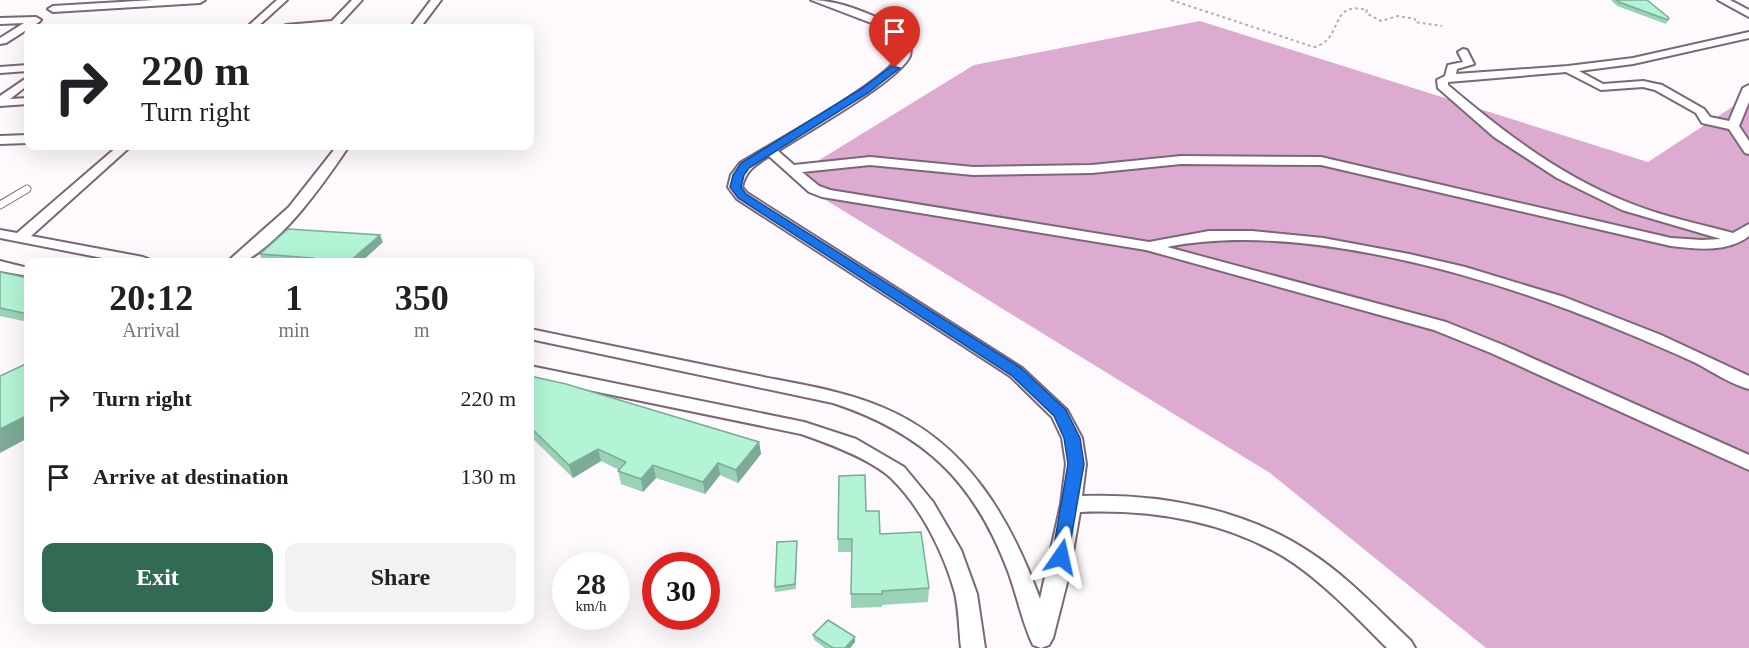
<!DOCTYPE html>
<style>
:root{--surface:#fff;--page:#f2f2f2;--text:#202124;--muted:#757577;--accent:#326b54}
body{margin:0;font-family:Georgia,serif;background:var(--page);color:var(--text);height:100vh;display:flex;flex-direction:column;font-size:22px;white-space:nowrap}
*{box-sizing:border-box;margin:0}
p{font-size:20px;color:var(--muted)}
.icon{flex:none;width:33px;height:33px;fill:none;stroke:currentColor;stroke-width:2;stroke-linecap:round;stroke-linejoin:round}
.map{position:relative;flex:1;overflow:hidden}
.side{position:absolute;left:24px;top:258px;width:510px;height:366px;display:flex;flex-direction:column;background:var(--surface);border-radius:12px;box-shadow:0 6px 24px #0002}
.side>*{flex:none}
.banner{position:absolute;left:24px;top:24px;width:510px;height:126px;border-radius:12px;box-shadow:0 6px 24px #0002;background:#fff;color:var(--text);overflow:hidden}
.speed{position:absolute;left:552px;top:552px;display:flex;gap:12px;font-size:30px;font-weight:700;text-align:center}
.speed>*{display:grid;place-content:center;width:78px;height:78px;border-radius:50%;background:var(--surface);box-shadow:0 6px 24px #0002;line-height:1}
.speed small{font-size:15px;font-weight:400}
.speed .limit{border:9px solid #d22;background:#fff;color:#111}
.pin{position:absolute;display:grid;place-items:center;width:51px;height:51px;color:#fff;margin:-62px -26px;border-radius:50% 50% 50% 0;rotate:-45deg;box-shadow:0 0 6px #0007}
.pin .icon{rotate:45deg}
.me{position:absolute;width:66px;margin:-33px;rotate:11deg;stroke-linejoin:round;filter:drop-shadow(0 0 4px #0008)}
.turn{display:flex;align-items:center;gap:21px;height:126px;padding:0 18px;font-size:27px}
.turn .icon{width:78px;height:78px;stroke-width:2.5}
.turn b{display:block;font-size:42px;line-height:51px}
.eta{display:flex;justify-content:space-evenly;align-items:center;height:102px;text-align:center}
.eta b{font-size:36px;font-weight:800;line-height:42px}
.primary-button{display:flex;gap:12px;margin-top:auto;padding:12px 18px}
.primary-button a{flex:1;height:69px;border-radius:12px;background:var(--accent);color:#fff;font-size:24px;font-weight:800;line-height:69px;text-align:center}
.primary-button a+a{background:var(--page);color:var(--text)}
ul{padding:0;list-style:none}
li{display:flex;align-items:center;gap:18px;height:78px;padding:0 18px}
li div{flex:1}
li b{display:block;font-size:22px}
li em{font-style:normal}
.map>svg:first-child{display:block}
.forest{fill:#ddaad0}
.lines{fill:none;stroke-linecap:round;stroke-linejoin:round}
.service-casing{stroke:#7c6777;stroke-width:9}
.minor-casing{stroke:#7c6777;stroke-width:4}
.path{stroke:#b5afb4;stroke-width:2;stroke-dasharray:3 3;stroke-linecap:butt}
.service{stroke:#fff;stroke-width:7}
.minor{fill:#fff;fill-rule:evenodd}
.wall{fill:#9ad2b8}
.shaded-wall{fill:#7dab96}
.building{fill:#b3f4d6;stroke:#7dab96;stroke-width:1.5}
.route{fill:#1a73e8;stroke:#114b97;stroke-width:1.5}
</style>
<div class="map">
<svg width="1749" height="648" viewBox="0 0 1749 648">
<rect width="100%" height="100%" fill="#fef9fd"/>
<path class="forest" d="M 1200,21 L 1648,162 L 1749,96 L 1749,648 L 1486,648 L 1270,473 L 790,178 L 974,65 Z"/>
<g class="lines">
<g class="service-casing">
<path id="service" d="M 0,205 L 27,189"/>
</g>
<g class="minor-casing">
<path id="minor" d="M 154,0 L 205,0 L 200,3 L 53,12 L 48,9 L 53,6 Z
M 277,0 L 287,0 L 256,28 L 246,28 Z
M 352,0 L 362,0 L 338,26 L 281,28 L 286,25 L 332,21 Z
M 431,0 L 441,0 L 420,28 L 410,28 Z
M 811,0 C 840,0 892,19 911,42 C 911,46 911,52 910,56 C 899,81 805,133 778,151 L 794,165 L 870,157 L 973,167 L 1092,165 L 1181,156 L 1321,157 L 1671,238 L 1702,240 L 1721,239 L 1622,210 L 1557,178 L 1494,137 L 1438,88 L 1437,80 L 1445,76 L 1448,65 L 1463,62 L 1458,52 L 1463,49 L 1467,50 L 1474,64 L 1457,69 L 1456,74 L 1568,66 L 1633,58 L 1749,32 L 1749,38 L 1633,64 L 1579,71 L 1603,84 L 1643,81 L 1662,85 L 1704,109 L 1710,117 L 1729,121 L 1743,88 L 1749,85 L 1749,102 L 1739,126 L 1749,141 L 1749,154 L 1745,153 L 1729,129 L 1702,123 L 1696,113 L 1655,90 L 1643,87 L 1601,90 L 1566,72 L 1448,82 L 1448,85 C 1503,132 1563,178 1632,204 C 1664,217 1700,224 1733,233 L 1749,224 L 1749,236 C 1727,253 1697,249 1671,246 L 1321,165 L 1181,164 L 1092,173 L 973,175 L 870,165 L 802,172 L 819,186 L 830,190 L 1149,242 L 1209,231 L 1252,231 L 1323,238 L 1409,254 L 1465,267 L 1564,297 L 1661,335 L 1749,376 L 1749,389 C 1730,384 1713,372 1696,363 C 1670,351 1644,340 1617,329 C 1493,277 1300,220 1167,247 L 1446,322 L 1503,345 L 1749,455 L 1749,470 L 1491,353 L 1434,330 L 1146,250 L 822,197 L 809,192 L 769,156 C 755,165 746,170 742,187 L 747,193 L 1022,368 L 1067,410 L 1082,438 L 1086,464 L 1082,496 C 1160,493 1246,509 1311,553 C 1348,577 1379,611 1411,641 L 1415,648 L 1387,648 C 1358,619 1329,588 1295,564 C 1233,522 1154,509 1080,512 L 1069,575 L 1053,638 L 1049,645 L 1041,648 L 1033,645 C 1022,622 1017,595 1008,571 C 974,481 924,433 833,403 L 530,339 L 530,329 C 601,344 672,358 744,373 C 790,383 840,389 884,408 C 967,443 1010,518 1040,599 L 1061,504 L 1066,464 L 1062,438 L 1052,417 L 1010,376 L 737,199 L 728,187 L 731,175 L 740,163 C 771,144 885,82 899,56 C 901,52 900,47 901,43 L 874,24 Z
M 1718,0 L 1730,0 L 1749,10 L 1749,17 Z
M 36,17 L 41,20 L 39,22 L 6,43 L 0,44 L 0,38 L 24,23 L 0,24 L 0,18 Z
M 28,65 L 28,71 L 0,73 L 0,67 Z
M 28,77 L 28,85 L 10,99 L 28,98 L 28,104 L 0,106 L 0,96 Z
M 28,135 L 28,143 L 0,144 L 0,136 Z
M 118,146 L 131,146 L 31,236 L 143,257 L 148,259 L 150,262 L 123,262 L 0,238 L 0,230 L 17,233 Z
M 337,146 L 349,146 C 324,183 285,239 245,261 C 240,264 233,262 227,262 L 289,207 Z
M 0,261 L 28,268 L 28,276 L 0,271 Z
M 530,366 L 804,422 L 856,439 L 904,467 L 933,502 L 961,550 L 977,594 L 985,648 L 961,648 C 959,630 959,611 955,593 C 944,553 921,507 891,478 C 871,459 827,443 801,434 L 530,378 Z"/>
</g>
<path class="path" d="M 1171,0 L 1314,47 C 1345,39 1328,0 1367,10 L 1366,13 L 1381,21 L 1398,16 L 1415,19 L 1415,22 L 1442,26"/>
<use href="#service" class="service"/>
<use href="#minor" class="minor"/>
</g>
<path class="wall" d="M 1611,0 L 1647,0 L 1669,18 L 1666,24 L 1617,6 Z
M 383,242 L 361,262 L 263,262 L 260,254 Z
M 0,272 L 28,278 L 28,322 L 0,316 Z
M 530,376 L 759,442 L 761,454 L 738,483 L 720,475 L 705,494 L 656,478 L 643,492 L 621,484 L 618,471 L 619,470 L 601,461 L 573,478 L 530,436 Z
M 866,511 L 880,534 L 929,588 L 928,602 L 882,605 L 882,607 L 851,608 L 851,552 L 838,552 L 838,539 Z
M 797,541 L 796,589 L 775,592 L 775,587 Z
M 813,635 L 855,637 L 855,642 L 850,648 L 825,648 L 814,640 Z"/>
<path class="shaded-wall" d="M 380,235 L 383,242 L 361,262 L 349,262 Z
M 28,415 L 28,438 L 0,453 L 0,429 Z
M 759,442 L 761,454 L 738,483 L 736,470 Z
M 598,449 L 601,461 L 573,478 L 569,465 Z
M 718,463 L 720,475 L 705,494 L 703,482 Z
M 653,465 L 656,478 L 643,492 L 641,479 Z
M 855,637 L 855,642 L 850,648 L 845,648 Z"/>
<path class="building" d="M 1616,0 L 1647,0 L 1669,18 L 1668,20 L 1619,2 Z
M 288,229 L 380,235 L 349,262 L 307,262 L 313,258 L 260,254 Z
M 0,272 L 28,278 L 28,314 L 0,308 Z
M 28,363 L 28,415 L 0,429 L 0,376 Z
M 530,376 L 566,384 L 759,442 L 736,470 L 718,463 L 703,482 L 653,465 L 641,479 L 618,471 L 626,462 L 598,449 L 569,465 L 530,427 Z
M 865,475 L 866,511 L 879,511 L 880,534 L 921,532 L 929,588 L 882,591 L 882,594 L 851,594 L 852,539 L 838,539 L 839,476 Z
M 797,541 L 795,584 L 775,587 L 777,542 Z
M 828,620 L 855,637 L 845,648 L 833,648 L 813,635 Z"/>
<path class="route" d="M 892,66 L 900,68 L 868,93 L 749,168 L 744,175 L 741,187 L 746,194 L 1021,368 L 1066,410 L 1080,438 L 1084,464 L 1067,562 L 1061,564 L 1055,562 L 1052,557 L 1068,464 L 1064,438 L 1054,416 L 1011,375 L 738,198 L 730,187 L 733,175 L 741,163 L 861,89 Z"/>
</svg>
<div class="speed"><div>28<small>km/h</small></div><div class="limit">30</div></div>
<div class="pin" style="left:895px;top:68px;background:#d93025"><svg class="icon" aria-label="arrive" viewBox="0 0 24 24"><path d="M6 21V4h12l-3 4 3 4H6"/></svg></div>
<svg class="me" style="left:1061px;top:557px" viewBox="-20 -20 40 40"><path d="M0-17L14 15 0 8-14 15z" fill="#1a73e8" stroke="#fff" stroke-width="4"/></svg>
<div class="banner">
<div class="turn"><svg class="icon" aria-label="right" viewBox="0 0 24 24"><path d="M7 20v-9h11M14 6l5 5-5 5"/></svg><div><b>220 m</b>Turn right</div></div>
</div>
<section class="side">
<div class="eta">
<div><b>20:12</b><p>Arrival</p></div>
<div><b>1</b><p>min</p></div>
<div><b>350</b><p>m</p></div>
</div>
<ul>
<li><svg class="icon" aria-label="right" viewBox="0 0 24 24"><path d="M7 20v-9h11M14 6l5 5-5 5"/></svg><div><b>Turn right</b></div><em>220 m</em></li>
<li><svg class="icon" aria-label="arrive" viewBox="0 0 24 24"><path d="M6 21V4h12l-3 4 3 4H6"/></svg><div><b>Arrive at destination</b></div><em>130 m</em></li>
</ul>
<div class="primary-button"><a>Exit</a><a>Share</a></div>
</section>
</div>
